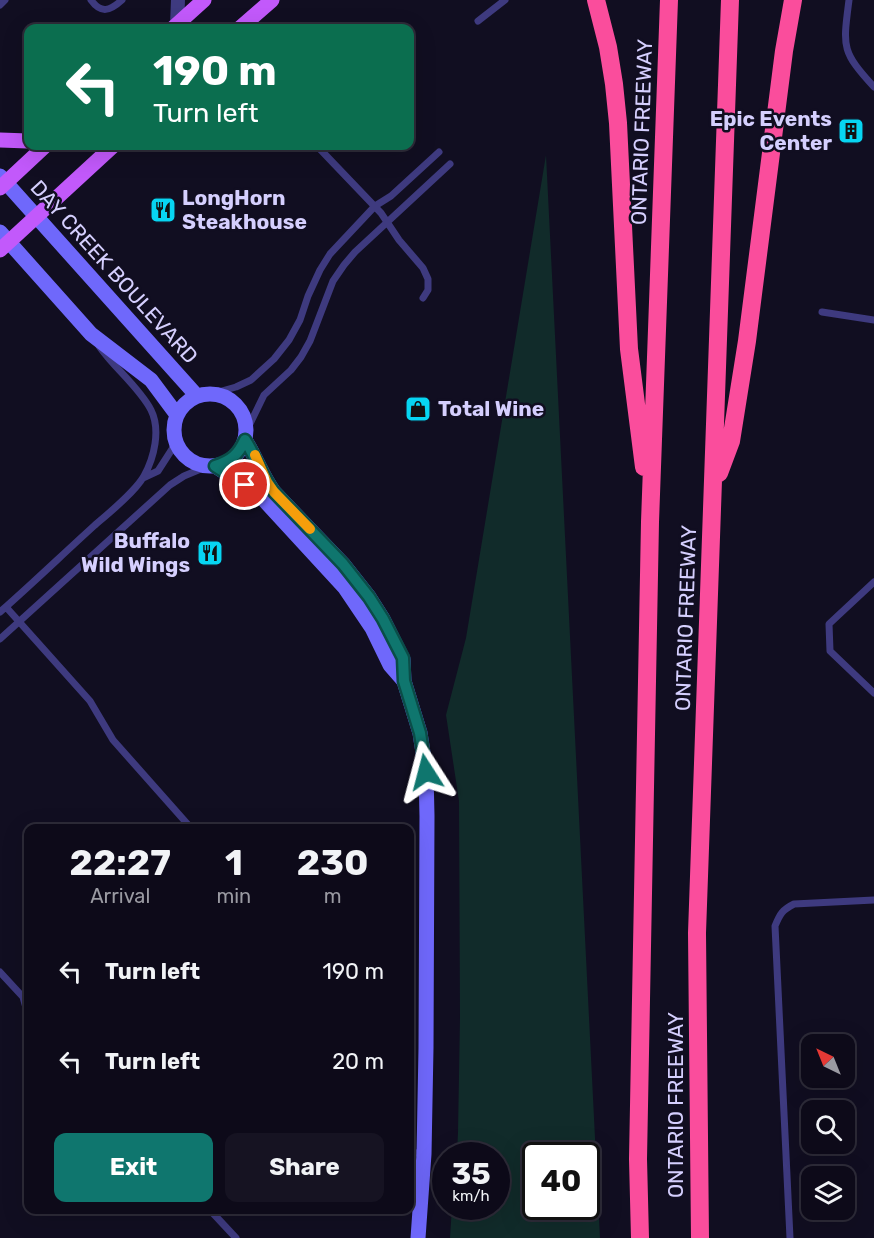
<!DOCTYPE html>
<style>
:root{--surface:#0d0a19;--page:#161322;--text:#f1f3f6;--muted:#9a9aa2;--line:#2d2b38;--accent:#0f766e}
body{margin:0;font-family:Rubik,sans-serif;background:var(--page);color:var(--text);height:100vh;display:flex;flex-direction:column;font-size:22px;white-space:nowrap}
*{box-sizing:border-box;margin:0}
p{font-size:20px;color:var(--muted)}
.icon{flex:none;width:33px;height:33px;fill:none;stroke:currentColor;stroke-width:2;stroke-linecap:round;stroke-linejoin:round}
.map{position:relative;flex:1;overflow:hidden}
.sheet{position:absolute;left:24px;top:824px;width:390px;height:390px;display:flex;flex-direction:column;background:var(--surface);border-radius:12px;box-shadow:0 6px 24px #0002,0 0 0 2px var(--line)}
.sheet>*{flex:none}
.guide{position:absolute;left:24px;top:24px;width:390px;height:126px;border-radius:12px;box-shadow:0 6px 24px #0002,0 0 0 2px var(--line);background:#0b6e4f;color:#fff;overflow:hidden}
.needle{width:39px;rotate:317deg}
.controls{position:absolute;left:801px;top:1034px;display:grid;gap:12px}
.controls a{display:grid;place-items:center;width:54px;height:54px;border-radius:12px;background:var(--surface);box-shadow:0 6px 24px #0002,0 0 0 2px var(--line);font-size:30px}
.speed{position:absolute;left:432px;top:1142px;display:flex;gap:12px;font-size:30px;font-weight:700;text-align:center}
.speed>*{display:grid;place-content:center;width:78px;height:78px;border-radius:50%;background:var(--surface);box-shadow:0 6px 24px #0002,0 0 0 2px var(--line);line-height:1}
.speed small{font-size:15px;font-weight:400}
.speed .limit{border:3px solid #111;border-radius:9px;background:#fff;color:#111}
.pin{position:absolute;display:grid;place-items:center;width:51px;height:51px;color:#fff;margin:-26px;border:3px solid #fff;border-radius:50%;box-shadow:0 2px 6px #0007}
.me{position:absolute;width:66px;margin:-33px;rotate:351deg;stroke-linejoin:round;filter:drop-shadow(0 0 4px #0008)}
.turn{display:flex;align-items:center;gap:21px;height:126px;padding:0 30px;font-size:27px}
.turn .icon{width:78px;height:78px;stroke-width:2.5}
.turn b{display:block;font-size:42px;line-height:51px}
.eta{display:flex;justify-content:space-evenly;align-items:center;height:102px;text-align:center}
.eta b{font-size:36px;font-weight:700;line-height:42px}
.cta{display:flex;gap:12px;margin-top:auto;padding:12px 30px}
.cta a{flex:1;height:69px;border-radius:12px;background:var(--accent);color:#fff;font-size:24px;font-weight:700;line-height:69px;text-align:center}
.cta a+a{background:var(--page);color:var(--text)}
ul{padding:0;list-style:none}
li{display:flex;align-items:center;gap:18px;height:90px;padding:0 30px}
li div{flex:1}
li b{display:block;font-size:22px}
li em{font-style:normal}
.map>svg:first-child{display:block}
.green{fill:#112b2a;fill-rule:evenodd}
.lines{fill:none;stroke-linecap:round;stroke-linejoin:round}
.lane{stroke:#3e3a7f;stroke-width:7}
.street{stroke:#3e3a7f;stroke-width:14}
.secondary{stroke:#6f68fb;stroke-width:15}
.primary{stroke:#c259fb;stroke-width:15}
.highway{stroke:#fa4d9c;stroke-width:18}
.route-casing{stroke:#0a4d48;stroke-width:15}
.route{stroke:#0f766e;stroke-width:10}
.slow{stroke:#f59e0b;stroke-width:10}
.labels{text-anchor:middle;stroke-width:5;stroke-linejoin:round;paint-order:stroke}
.poi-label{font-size:21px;font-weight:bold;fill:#d5cffe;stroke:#110e21;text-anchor:end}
.street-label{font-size:21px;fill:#d5cffe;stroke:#110e21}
</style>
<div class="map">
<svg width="874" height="1238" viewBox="0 0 874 1238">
<rect width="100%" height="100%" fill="#110e21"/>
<path class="green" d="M 546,155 L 600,1238 L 450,1238 L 452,1206 L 496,1206 L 496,1155 L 457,1155 L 458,1132 L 460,1018 L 459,801 L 446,715 L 466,638 ZM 536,1155 L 586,1155 L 586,1206 L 536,1206 Z"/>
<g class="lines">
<path class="lane" d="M 91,0 C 101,14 110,11 122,0
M 849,0 C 843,47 841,51 874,87
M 0,5 L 5,0
M 478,21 L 505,0
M 317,146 L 381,213 L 399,240 L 423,268 L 428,279 L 428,290 L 423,298
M 822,312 L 874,320
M 211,394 L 236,387 L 251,380 L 274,359 L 289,340 L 300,320 L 308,296 L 320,270 L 330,254 L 375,206 L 391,196 L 439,152
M 246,432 L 264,395 L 291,370 L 301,357 L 310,341 L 333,281 L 344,265 L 355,252 L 450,164
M 143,478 L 158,471 L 176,443
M 874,582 L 829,624 L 830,651 L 874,693
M 6,607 L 90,701 L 113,740 L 191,828
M 0,612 C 32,584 63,554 95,525 C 109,513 135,492 144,476 C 154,458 161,430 151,410 C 139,387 114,368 99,346
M 0,639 L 170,485 L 184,476 L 208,466
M 0,972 L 23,997 L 28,1015
M 410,1152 L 424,1154
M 209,1209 L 236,1238
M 790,1238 L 775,926 C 780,914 782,910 794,904 L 874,900"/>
<path class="street" d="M 177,25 L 178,0"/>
<path class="secondary" d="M 0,176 L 197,396
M 0,232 L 91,334 L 151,380 L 177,415
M174 430a36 36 0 1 1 72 0a36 36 0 1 1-72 0Z
M 245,440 C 256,457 262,476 274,492 L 343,564 L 369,597 L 383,619 L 403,659 L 404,681 L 420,733 L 426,772 L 427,816 L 426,1048 L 424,1154 L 418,1238
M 215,466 L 257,493 L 265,501 L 345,588 L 372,628 L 390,665 L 404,681"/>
<path class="primary" d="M 173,28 L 204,0
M 240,28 L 272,0
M 0,140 L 28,141
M 0,188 L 45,146
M 0,250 L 113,146"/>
<path class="highway" d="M 596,0 L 608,47 L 614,84 L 618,123 L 629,349 L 644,467
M 719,473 L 731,441 L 747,341 L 784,51 L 793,0
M 640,1238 L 638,1159 L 650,522 L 669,0
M 700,1238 L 697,933 L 730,0"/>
</g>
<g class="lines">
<g class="route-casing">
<path id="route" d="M 245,485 L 215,466 C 231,461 238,455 245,440 C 256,457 262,476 274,492 L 343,564 L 369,597 L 383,619 L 403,658 L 404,681 L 420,733 L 426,772"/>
</g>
<use href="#route" class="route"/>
<path class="slow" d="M 255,455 L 267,482 L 274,492 L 310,529"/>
</g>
<defs>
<g id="building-square" transform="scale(1.35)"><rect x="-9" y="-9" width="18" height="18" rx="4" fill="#07d5f2" stroke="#110e21"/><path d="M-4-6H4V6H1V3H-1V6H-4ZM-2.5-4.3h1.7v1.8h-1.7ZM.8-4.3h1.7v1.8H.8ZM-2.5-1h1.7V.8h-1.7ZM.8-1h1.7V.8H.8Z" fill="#111"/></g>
<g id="restaurant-square" transform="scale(1.35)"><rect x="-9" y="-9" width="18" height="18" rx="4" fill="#07d5f2" stroke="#110e21"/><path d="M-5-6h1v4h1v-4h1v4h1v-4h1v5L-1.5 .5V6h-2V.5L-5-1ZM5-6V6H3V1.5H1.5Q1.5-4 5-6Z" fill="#111"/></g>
<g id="shop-square" transform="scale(1.35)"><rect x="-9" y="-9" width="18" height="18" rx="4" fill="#07d5f2" stroke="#110e21"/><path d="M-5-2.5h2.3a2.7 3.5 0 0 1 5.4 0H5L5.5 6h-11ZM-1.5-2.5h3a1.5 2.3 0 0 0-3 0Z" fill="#111"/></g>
</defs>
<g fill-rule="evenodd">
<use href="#building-square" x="851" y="131"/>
<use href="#restaurant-square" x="163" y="210"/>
<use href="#shop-square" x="418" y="409"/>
<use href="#restaurant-square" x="210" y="553"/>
</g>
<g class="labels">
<g class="poi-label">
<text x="832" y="126">Epic Events<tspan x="832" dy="24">Center</tspan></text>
<text x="182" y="205" text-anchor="start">LongHorn<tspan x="182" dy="24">Steakhouse</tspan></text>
<text x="438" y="416" text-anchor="start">Total Wine</text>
<text x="190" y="548">Buffalo<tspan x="190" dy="24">Wild Wings</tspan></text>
</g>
<g class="street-label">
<text transform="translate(642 132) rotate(-88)" y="7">ONTARIO FREEWAY</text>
<text transform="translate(114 272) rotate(48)" y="7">DAY CREEK BOULEVARD</text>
<text transform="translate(686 618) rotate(-88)" y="7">ONTARIO FREEWAY</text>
<text transform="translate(676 1105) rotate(-90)" y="7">ONTARIO FREEWAY</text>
</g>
</g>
</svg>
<div class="controls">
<a><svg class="needle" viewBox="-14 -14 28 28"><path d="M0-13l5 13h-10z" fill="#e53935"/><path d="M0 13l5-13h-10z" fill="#9a9aa2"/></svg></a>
<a><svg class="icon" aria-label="search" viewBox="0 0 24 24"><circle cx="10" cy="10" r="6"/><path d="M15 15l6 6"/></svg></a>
<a><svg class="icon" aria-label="layers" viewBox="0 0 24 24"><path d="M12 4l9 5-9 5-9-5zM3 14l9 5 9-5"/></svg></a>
</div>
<div class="speed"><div>35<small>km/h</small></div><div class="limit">40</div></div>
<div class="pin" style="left:245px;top:485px;background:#d93025"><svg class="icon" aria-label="arrive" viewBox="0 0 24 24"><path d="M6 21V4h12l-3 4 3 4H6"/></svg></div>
<svg class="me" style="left:426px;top:772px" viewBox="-20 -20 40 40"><path d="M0-17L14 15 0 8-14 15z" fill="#0f766e" stroke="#fff" stroke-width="4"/></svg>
<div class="guide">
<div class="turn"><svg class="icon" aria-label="left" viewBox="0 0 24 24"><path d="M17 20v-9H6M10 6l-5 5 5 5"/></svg><div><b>190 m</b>Turn left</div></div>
</div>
<section class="sheet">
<div class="eta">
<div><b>22:27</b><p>Arrival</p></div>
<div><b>1</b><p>min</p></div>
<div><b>230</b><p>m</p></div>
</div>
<ul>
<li><svg class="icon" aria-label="left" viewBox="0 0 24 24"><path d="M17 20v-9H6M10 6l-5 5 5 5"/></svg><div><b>Turn left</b></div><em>190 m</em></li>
<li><svg class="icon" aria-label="left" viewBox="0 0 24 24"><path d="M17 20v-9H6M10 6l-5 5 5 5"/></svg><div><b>Turn left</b></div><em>20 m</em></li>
</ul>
<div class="cta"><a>Exit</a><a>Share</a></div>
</section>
</div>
